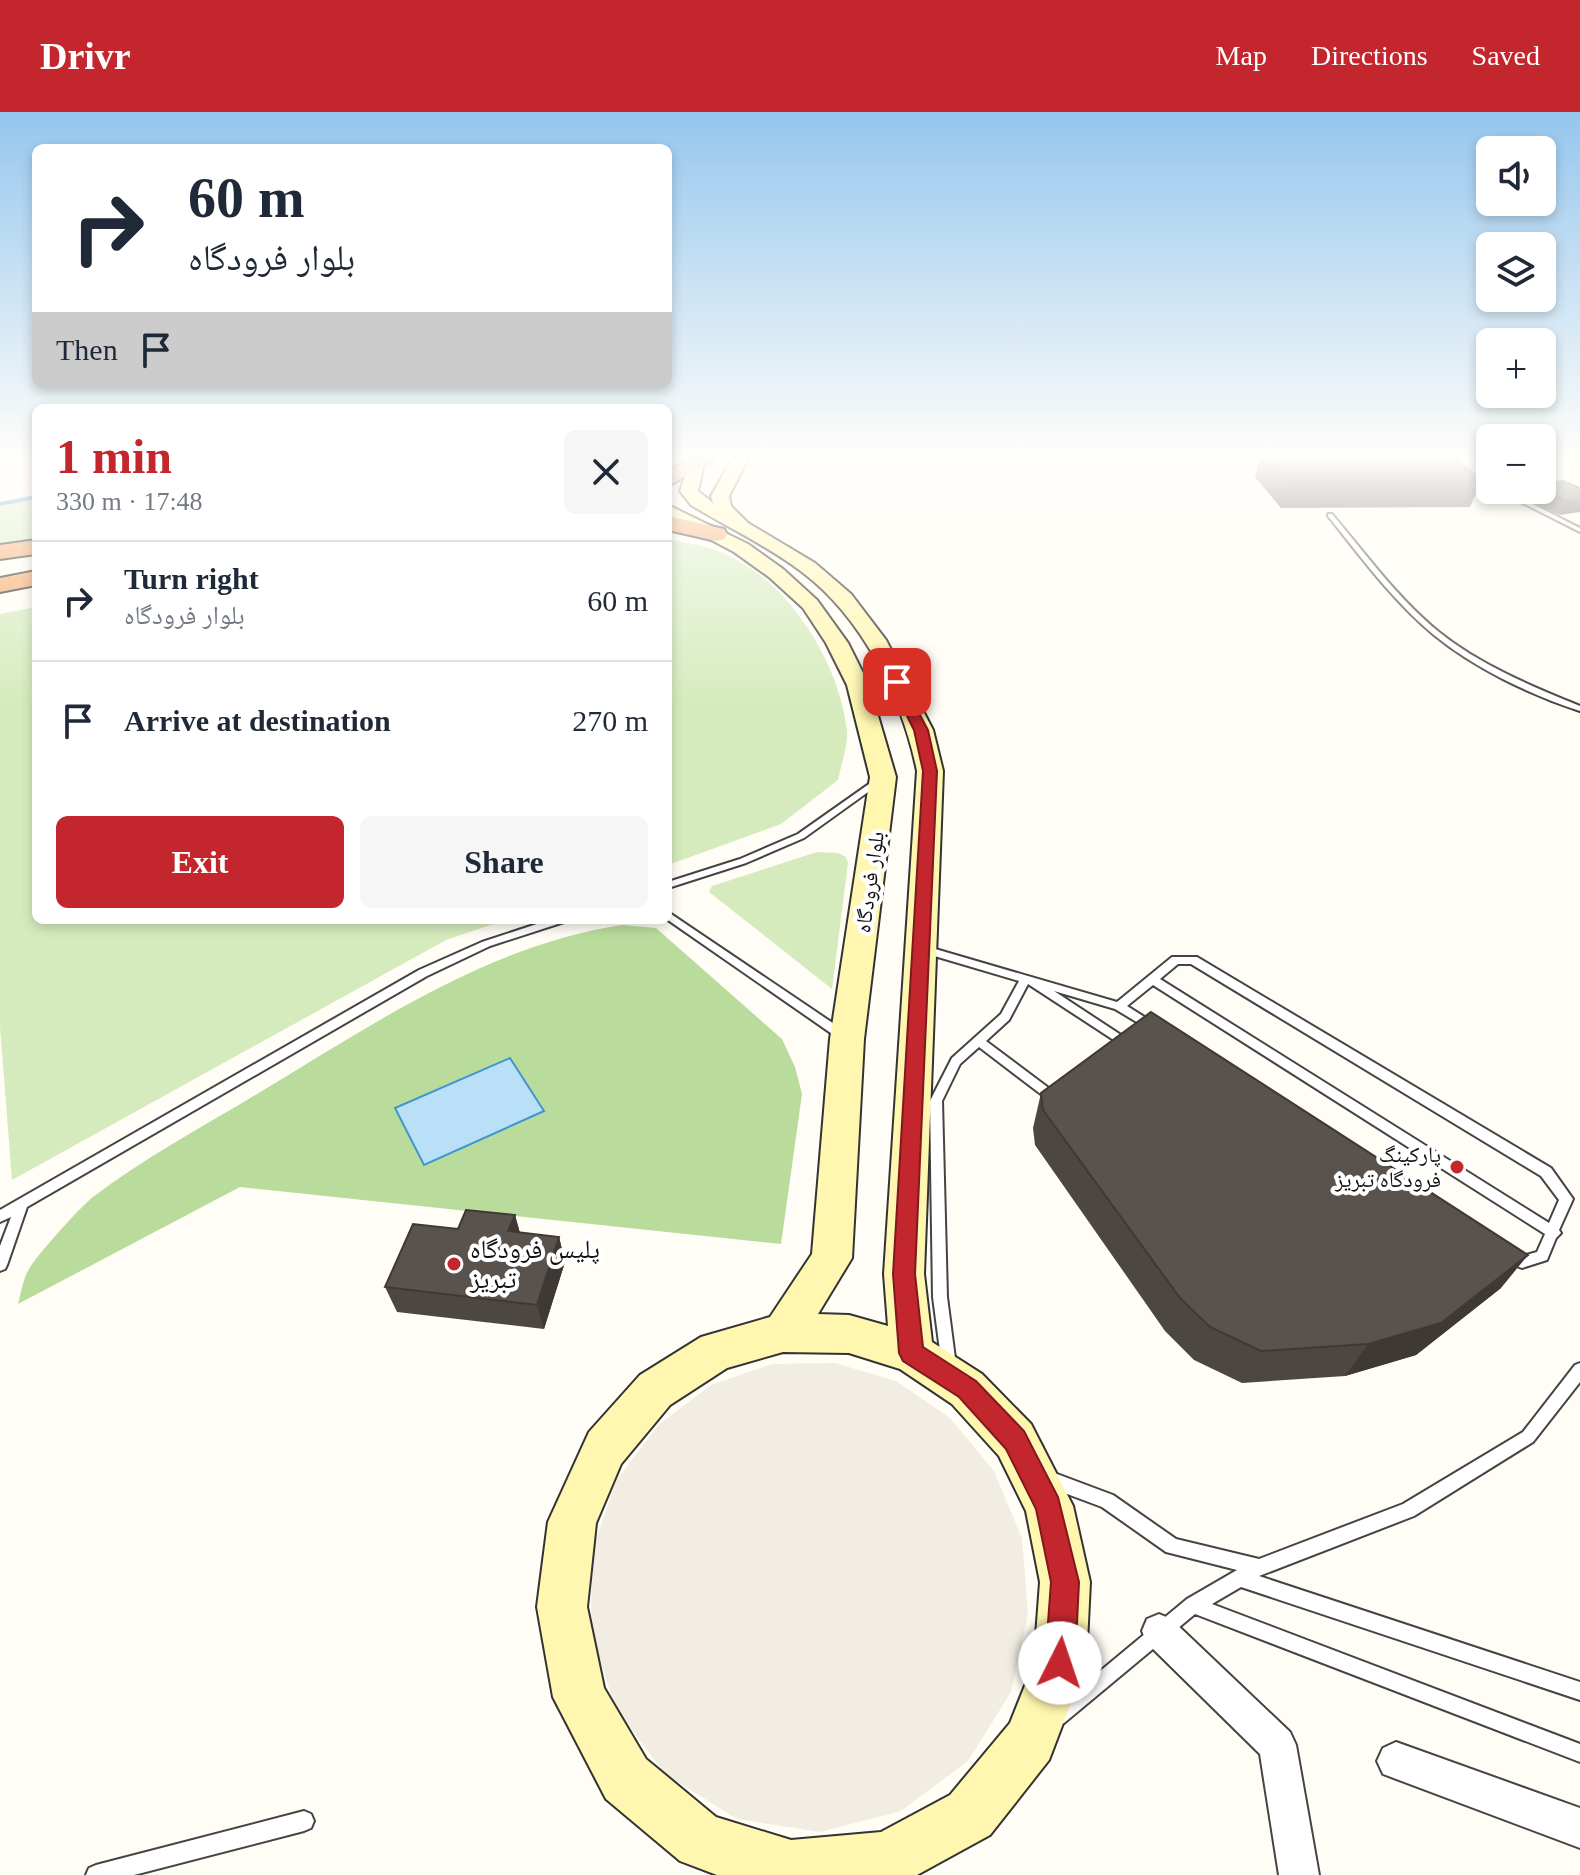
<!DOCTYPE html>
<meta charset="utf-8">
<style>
:root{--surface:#fff;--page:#f6f6f7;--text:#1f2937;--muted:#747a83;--line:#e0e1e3;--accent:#c4262e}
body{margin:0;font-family:"Times New Roman","Noto Naskh Arabic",serif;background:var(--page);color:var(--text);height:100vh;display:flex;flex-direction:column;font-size:30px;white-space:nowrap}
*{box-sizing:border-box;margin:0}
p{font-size:26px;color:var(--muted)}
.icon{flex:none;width:44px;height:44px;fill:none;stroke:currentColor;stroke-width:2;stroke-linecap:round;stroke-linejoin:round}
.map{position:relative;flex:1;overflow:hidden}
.sheet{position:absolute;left:32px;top:292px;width:640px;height:520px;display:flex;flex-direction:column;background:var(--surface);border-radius:12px;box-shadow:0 4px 12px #0003}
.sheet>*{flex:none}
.top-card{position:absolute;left:32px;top:32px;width:640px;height:244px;border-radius:12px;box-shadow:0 4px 12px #0003;background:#fff;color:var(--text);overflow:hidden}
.fabs{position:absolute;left:1476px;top:24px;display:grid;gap:16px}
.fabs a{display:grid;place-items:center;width:80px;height:80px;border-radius:12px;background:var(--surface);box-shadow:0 4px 12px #0003;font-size:40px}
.pin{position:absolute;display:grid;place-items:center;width:68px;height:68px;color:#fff;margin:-34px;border-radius:16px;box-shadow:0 4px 12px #0006}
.me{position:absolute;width:88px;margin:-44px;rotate:4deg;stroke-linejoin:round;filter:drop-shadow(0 0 6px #0008)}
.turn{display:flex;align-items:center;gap:28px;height:168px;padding:0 24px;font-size:36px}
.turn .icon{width:104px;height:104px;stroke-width:2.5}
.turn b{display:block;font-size:56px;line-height:68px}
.then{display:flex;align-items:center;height:76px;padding:0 24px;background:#0003;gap:16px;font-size:30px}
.round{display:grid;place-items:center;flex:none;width:84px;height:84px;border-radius:12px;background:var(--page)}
.headline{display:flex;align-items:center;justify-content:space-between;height:136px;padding:0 24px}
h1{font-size:48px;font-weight:800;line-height:60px;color:var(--accent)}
.cta{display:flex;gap:16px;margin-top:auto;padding:16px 24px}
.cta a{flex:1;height:92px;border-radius:12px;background:var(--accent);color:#fff;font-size:32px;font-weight:800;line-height:92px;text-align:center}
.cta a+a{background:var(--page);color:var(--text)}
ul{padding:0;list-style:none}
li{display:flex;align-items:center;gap:24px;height:120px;padding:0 24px;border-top:2px solid var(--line)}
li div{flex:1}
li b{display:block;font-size:30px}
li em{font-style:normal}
header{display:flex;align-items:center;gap:48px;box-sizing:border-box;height:112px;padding:0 40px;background:var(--accent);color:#fff}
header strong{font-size:38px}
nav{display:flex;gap:44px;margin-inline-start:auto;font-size:28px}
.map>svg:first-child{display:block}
.green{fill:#d5ebbd}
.forest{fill:#b9dc9c}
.plaza{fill:#f1ede2}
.water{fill:#b9e0f7;stroke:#3f96cf;stroke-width:2}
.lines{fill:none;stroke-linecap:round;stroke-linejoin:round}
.stream{stroke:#3f96cf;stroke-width:4}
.lane-casing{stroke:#444;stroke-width:4}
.street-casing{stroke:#444;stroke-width:4}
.secondary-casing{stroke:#333;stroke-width:4}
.highway-casing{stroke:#222;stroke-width:4}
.lane{fill:#fff;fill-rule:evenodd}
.street{fill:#fff;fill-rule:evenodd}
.secondary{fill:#fff6b0;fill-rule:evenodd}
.highway{fill:#f5a25d;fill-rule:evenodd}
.wall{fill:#4d4742}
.shaded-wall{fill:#3f3936}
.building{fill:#5a524d;stroke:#3f3936;stroke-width:2}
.route{fill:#c4262e;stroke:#7f191e;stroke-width:2}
.poi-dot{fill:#c4262e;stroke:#fff;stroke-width:3}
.labels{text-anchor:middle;stroke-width:8;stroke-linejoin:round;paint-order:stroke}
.street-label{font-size:22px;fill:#111;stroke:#fff}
.poi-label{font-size:22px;fill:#111;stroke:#fff;text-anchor:end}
.near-poi-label{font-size:26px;fill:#111;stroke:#fff;text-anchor:start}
</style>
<header>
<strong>Drivr</strong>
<nav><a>Map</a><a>Directions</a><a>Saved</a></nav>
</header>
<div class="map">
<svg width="1580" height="1763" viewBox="0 0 1580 1763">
<rect width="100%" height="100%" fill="#fffdf5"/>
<path class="green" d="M 36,387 L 36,430 L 0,435 L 0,394 Z
M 668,427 C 687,431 710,434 727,443 C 791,472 839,551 847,619 C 848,634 841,653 838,668 L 781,712 L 668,753 Z
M 36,495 L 36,808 L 505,808 L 446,828 L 12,1068 L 0,915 L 0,502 Z
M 817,740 L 838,741 L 846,745 L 848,751 L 832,877 L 709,780 L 712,774 Z"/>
<path class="forest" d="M 622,813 L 656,816 L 782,927 L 795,955 L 802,982 L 781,1132 L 240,1075 L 18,1192 C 21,1181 23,1167 29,1157 C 37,1143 80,1095 93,1085 C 144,1046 203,1015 257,982 C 372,913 488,833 622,813 Z"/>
<path class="plaza" d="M 835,1251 L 896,1269 L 950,1306 L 994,1359 L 1022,1426 L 1028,1502 L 1011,1580 L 968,1649 L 901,1699 L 820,1720 L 737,1707 L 665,1662 L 615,1595 L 591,1518 L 592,1439 L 616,1369 L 658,1313 L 711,1273 L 772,1252 Z"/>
<path class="water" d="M 510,946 L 544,999 L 424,1053 L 395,996 Z"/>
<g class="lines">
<path class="stream" d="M 0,392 L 36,385"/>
<g class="lane-casing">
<path id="lane" d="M 1471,364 L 1475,364 L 1490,371 L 1490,375 L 1471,366 Z
M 1497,378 L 1505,378 L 1580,416 L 1580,420 Z
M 1328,402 L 1332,402 C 1366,442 1398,487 1439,520 C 1480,553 1531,574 1580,594 L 1580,599 C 1531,583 1474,556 1434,523 C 1393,489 1361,445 1328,404 Z
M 879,665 L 882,666 L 882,670 L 804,726 L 746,751 L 668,776 L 668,770 L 740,747 L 798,722 Z
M 668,800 L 846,920 L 848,923 L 846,926 L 838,926 L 668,808 Z
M 549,808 L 565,808 L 564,810 L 490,834 L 427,864 L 27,1095 L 7,1153 L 5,1157 L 0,1159 L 0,1134 L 11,1105 L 0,1110 L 0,1098 L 419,858 L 482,830 Z
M 925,834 L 1117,890 L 1172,845 L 1197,845 L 1551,1056 L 1573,1087 L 1559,1118 L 1561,1121 L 1556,1126 L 1547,1148 L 1522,1156 L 1506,1150 L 1504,1146 L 1506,1142 L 1511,1140 L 1522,1144 L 1537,1140 L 1545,1122 L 1153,873 L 1127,894 L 1154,911 L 1156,914 L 1154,917 L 1150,918 L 1115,897 L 1054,879 L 1130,929 L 1132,932 L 1130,935 L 1126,936 L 1028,872 L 1009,908 L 986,929 L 1058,983 L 1060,986 L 1058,989 L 1050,989 L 979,935 L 960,952 L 942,989 L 947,1185 L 956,1254 L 954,1259 L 949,1261 L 944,1259 L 942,1254 L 933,1185 L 930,989 L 952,946 L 1001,902 L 1019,869 L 921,840 L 920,838 L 921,836 ZM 1178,852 L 1191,852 L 1541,1064 L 1559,1088 L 1549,1111 L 1160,867 Z
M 1580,1251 L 1580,1270 L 1533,1330 L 1414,1404 L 1259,1464 L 1580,1570 L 1580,1588 L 1241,1475 L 1212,1492 L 1580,1632 L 1580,1650 L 1195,1502 L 1064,1611 L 1058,1614 L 1052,1611 L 1049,1605 L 1052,1599 L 1187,1487 L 1237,1458 L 1166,1440 L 1102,1395 L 1043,1373 L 1041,1367 L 1043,1361 L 1049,1359 L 1113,1383 L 1176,1427 L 1259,1447 L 1403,1392 L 1523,1320 L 1575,1253 Z
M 304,1699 L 311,1702 L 314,1709 L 311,1716 L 304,1719 L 134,1763 L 86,1763 L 89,1756 L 96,1753 Z"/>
</g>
<g class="street-casing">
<path id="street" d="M 1159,1502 L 1171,1507 L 1290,1620 L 1296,1633 L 1319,1763 L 1279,1763 L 1260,1642 L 1147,1531 L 1142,1519 L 1147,1507 Z
M 1396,1630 L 1580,1696 L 1580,1736 L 1383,1662 L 1377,1649 L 1383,1636 Z"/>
</g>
<g class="secondary-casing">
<path id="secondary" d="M 732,347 L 748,347 L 729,384 L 731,394 L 748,411 L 815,451 L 851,482 L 886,528 L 933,618 L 943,659 L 924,1162 L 932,1230 L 982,1262 L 1031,1312 L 1073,1394 L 1090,1470 L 1086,1551 L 1049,1648 L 990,1723 L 917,1763 L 717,1763 L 680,1749 L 606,1687 L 553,1585 L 537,1495 L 548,1410 L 589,1320 L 640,1263 L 701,1225 L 770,1205 L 812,1142 L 830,927 L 870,665 L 847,573 L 826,531 L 803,496 L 769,465 L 734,440 L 668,405 L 668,393 L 748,432 L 783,457 L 817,488 L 848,531 L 869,573 L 896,665 L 864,927 L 852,1146 L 818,1202 L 849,1203 L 888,1214 L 884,1162 L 917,659 C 902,586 863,506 802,460 C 768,434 727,415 691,393 L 680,379 L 689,353 L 701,353 L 703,356 L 698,379 L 713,391 L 711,384 ZM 783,1240 L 849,1241 L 900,1257 L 952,1292 L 999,1344 L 1026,1399 L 1040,1470 L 1034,1551 L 1010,1611 L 950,1683 L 881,1720 L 791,1728 L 716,1705 L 646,1647 L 604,1576 L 587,1495 L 596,1411 L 621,1352 L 670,1293 L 727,1256 Z"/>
</g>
<g class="highway-casing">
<path id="highway" d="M 690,347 L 715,347 L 668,374 L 668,359 Z
M 668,404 L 724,417 L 727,422 L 724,427 L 716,429 L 668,418 Z
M 36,428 L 36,442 L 0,447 L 0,433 Z
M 36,459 L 36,473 L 0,480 L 0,466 Z"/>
</g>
<use href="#lane" class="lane"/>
<use href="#street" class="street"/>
<use href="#secondary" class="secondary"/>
<use href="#highway" class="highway"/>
</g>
<path class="wall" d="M 1260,347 L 1456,347 L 1482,368 L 1470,395 L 1281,396 L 1255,365 Z
M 1580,376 L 1560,403 L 1525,387 L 1528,378 Z
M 1041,981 L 1501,1176 L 1416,1243 L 1345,1264 L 1242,1271 L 1194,1248 L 1165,1219 L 1035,1033 L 1033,1016 Z
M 515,1103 L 520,1121 L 559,1125 L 565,1150 L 544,1217 L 397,1200 L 385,1175 Z"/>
<path class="shaded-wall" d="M 1580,387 L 1580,400 L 1560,403 L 1566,389 Z
M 515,1103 L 522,1129 L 508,1119 Z
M 559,1125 L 565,1150 L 544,1217 L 537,1193 Z
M 1528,1143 L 1501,1176 L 1416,1243 L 1345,1264 L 1368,1232 Z"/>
<path class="building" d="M 1269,347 L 1456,347 L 1482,368 L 1289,369 Z
M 1563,369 L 1580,376 L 1580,387 L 1566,389 L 1541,378 L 1542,372 Z
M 1151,900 L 1528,1143 L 1441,1211 L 1368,1232 L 1261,1239 L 1210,1215 L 1180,1186 L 1043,998 L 1041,981 Z
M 466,1098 L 515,1103 L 508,1119 L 559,1125 L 537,1193 L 385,1175 L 413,1112 L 458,1117 Z"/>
<linearGradient id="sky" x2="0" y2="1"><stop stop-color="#95c6ee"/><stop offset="0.58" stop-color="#fffefa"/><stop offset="1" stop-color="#fffefa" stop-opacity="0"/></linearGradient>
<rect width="1580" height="594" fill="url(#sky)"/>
<path class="route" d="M 892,567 L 901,567 L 928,618 L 937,659 L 915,1162 L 923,1235 L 976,1269 L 1024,1319 L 1058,1385 L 1079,1470 L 1075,1551 L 1071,1561 L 1060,1566 L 1050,1561 L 1045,1551 L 1051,1470 L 1036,1397 L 1006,1337 L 959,1285 L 903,1249 L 899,1241 L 893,1162 L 923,659 L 914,618 L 890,570 Z"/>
<g class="poi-dot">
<circle cx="1457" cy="1055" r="8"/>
<circle cx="454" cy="1152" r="8"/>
</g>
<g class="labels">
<g class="street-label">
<text transform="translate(869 770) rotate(-82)" y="8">بلوار فرودگاه</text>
</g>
<g class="poi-label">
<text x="1441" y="1050">پارکینگ<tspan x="1441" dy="25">فرودگاه تبریز</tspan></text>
</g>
<g class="near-poi-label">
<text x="470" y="1146">پلیس فرودگاه<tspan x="470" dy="30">تبریز</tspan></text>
</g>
</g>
</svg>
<div class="fabs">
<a><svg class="icon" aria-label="sound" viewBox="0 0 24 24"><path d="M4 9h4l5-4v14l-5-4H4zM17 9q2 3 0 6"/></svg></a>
<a><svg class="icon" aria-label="layers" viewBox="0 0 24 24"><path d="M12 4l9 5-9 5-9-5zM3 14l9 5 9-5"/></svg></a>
<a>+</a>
<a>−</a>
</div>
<div class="pin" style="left:897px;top:570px;background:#d93025"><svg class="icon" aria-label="arrive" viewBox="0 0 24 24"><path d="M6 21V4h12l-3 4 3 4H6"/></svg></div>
<svg class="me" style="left:1060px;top:1551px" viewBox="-20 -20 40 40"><circle r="19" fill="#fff"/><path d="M0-13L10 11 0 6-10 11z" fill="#c4262e"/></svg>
<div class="top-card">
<div class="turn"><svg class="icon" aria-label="right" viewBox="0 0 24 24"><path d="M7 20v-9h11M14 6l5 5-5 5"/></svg><div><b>60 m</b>بلوار فرودگاه</div></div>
<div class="then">Then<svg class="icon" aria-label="arrive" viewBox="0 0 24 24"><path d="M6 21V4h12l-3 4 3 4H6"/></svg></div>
</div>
<section class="sheet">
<div class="headline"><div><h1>1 min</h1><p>330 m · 17:48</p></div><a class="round"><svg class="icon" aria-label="close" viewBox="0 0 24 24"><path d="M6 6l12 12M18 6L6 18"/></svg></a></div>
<ul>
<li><svg class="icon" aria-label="right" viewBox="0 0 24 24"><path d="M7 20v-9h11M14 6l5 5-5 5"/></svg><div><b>Turn right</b><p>بلوار فرودگاه</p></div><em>60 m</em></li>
<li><svg class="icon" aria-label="arrive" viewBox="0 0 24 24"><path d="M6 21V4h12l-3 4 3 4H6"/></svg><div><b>Arrive at destination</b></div><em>270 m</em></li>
</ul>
<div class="cta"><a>Exit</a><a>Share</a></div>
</section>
</div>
